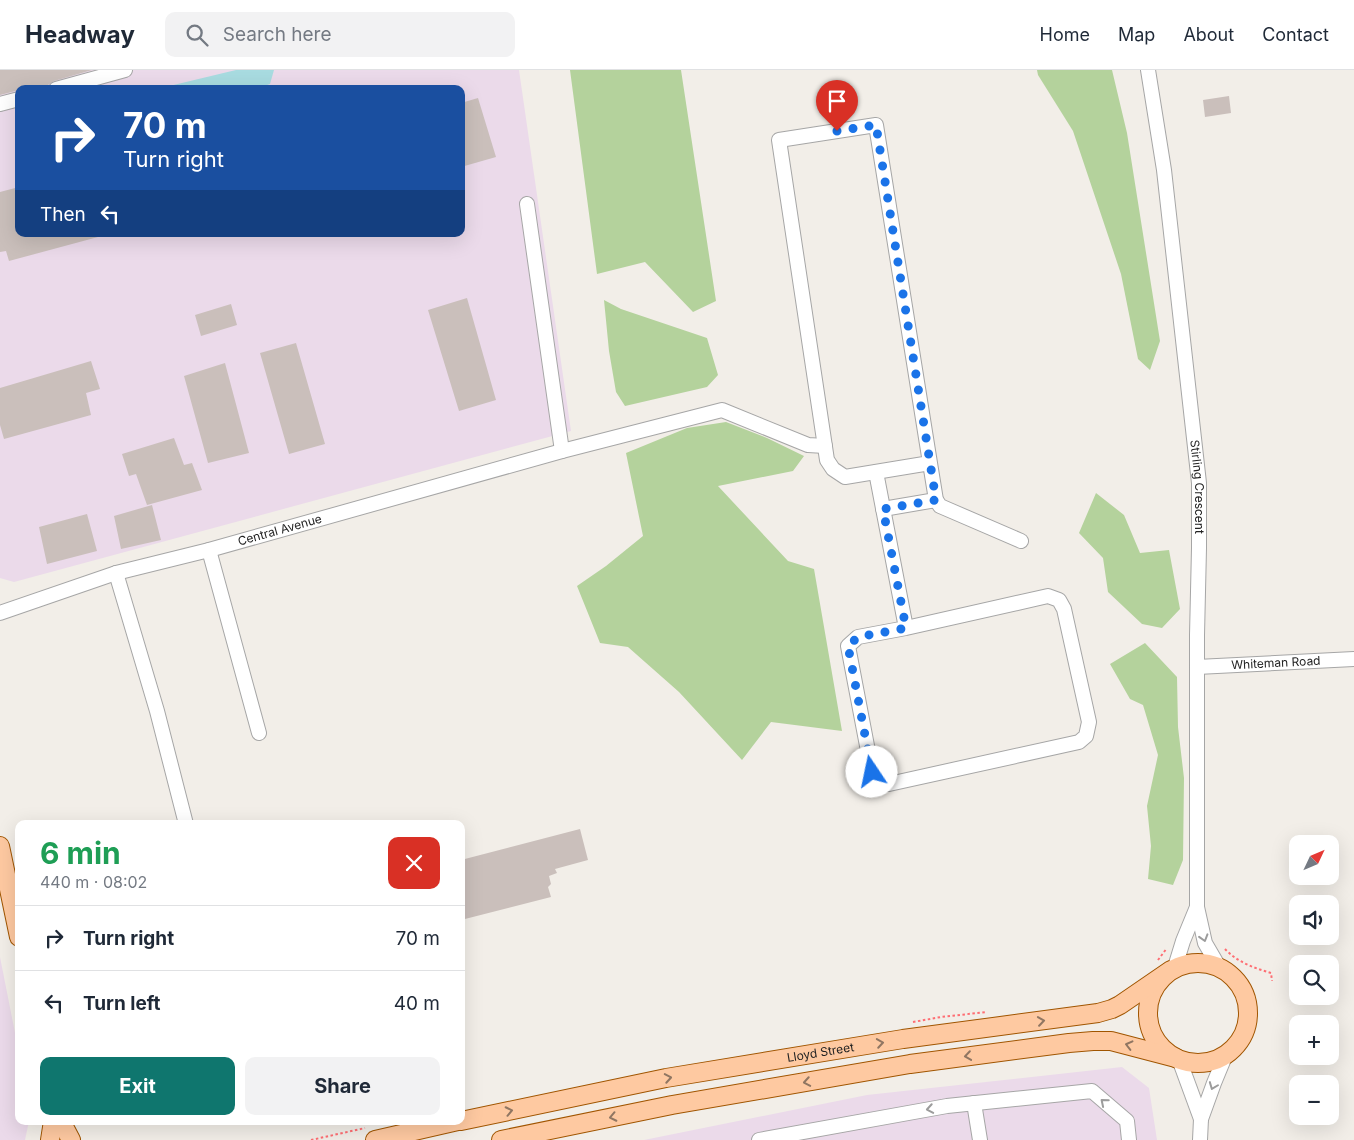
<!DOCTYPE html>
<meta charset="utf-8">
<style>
:root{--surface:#fff;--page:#f2f2f3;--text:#1f2937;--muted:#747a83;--line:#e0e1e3;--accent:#0f766e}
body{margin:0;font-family:Inter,sans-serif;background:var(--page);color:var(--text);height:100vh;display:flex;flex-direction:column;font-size:19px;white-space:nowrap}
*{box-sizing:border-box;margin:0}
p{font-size:16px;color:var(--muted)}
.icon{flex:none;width:28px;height:28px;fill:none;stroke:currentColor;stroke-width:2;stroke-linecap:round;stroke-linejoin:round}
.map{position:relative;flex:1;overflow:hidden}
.sheet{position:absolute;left:15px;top:750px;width:450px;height:305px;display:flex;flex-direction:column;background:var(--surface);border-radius:10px;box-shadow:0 5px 20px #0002}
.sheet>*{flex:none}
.banner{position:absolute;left:15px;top:15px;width:450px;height:152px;border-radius:10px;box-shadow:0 5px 20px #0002;background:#1a4fa0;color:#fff;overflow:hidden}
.needle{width:32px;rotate:46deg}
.tools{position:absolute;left:1289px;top:765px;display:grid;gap:10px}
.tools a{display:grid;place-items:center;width:50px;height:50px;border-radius:10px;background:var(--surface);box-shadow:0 5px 20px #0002;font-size:25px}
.pin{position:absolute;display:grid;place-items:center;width:42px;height:42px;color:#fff;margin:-51px -21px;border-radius:50% 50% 50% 0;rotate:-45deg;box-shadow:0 0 5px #0007}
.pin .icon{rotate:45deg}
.me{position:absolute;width:55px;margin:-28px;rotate:349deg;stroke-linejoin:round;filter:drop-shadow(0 0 4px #0008)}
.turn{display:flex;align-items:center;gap:18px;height:105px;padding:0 25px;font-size:22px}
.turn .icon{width:65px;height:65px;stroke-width:2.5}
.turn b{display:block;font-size:35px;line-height:42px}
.then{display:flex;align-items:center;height:48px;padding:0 25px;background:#0003;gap:10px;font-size:19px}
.round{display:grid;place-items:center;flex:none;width:52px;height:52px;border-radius:10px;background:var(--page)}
.headline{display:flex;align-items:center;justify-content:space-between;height:85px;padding:0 25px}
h1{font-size:30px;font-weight:700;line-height:38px;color:#1e9e55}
.cta{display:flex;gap:10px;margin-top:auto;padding:10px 25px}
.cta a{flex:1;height:58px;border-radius:10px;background:var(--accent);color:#fff;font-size:20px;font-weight:700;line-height:58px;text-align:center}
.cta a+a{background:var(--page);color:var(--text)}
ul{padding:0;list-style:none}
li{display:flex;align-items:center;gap:15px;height:65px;padding:0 25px;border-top:1px solid var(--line)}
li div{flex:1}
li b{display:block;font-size:19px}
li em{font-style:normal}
header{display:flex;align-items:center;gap:30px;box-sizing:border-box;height:70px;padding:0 25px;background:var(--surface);border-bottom:1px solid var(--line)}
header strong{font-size:24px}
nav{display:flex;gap:28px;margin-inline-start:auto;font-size:18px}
.search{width:350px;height:45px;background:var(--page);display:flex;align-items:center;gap:12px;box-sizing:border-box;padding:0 18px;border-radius:10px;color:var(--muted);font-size:19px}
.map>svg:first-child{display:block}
.industrial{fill:#ebdaea;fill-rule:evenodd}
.forest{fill:#b4d29c}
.water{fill:#a8dbe0}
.building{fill:#cabfbb}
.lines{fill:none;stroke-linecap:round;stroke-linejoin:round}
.minor-casing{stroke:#a6a6a6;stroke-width:16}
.major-casing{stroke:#a05500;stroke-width:20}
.path{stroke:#fe6e73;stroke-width:2;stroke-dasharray:2.5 2.5;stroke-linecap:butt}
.minor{stroke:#fff;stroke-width:14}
.major{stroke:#fec9a1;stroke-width:18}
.oneway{stroke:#9c9c9c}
.oneway2{stroke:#907662}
.route{stroke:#1a73e8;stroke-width:9;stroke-dasharray:0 16.2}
.labels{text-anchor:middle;stroke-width:4;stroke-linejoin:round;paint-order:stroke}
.street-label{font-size:12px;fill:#222;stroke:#fff}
</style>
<header>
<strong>Headway</strong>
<div class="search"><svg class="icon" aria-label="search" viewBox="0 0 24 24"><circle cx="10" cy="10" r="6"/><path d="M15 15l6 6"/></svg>Search here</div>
<nav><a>Home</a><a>Map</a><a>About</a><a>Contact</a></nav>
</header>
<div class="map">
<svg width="1354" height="1070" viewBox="0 0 1354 1070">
<rect width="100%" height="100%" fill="#f2eee8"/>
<path class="industrial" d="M 0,0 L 519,0 L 571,361 L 14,512 L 0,508 ZM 19,19 L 461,19 L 461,164 L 19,164 Z
M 0,887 L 19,983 L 19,1051 L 29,1051 L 25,1070 L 0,1070 Z
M 1122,997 L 1149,1018 L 1157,1070 L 644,1070 L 867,1025 Z"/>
<path class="forest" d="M 570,0 L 681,0 L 716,231 L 693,242 L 645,192 L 597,204 Z
M 1037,0 L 1112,0 L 1127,63 L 1160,271 L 1150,300 L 1138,289 L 1121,204 L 1073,61 L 1038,5 Z
M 604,230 L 621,239 L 707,268 L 718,305 L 707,317 L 625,336 L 616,322 L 609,281 Z
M 726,352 L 767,368 L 804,386 L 793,401 L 718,416 L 788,491 L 814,499 L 842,661 L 771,652 L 742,690 L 679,622 L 628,577 L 600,573 L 577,516 L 606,496 L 643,466 L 626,383 L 687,358 Z
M 1096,423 L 1124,445 L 1140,483 L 1169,480 L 1180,539 L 1162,558 L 1142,554 L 1108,522 L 1103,488 L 1079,463 Z
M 1145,573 L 1177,607 L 1178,657 L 1184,708 L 1183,790 L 1173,815 L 1148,809 L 1151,776 L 1147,736 L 1158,685 L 1143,635 L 1130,629 L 1110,594 Z"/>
<path class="water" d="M 236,0 L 274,0 L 270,14 L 256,19 L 161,18 Z"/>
<path class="building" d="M 0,0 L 92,0 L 54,11 L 48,15 L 35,19 L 19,19 L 19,20 L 0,25 Z
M 1229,26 L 1231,43 L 1205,47 L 1203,30 Z
M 478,28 L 496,87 L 461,97 L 461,33 Z
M 19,117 L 19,164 L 98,164 L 98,167 L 9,191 L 6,181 L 0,182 L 0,122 Z
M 467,228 L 496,330 L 459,341 L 428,240 Z
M 231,234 L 237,255 L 201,266 L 195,245 Z
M 296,273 L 325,374 L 289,384 L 260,283 Z
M 91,291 L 100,319 L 86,323 L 91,345 L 4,369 L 0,355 L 0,318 Z
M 225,293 L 249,383 L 208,393 L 184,306 Z
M 174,368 L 184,395 L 192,393 L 202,420 L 147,435 L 136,404 L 129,406 L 122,384 Z
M 152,435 L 161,470 L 121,479 L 114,446 Z
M 87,444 L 97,481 L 47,494 L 39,457 Z
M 580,759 L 588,790 L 555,799 L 557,803 L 549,806 L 551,814 L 548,817 L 551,827 L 461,850 L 461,790 Z"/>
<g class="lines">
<g class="minor-casing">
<g id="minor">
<path id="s1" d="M 1148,0 L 1164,100 L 1199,413 L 1199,478 L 1197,565 L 1197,837 L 1205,873 L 1219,897"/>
<path d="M 56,19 L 125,0"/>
<path d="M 0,34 L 19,29"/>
<path d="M 527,134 L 562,381"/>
<path d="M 930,393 L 845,407 L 833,399 L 827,390 L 779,70 L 876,55 L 930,393 L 936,430 L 940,436 L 1021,471"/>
<path d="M 876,402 L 906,558 L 858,567 L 848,576 L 872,702 L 878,712 L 889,714 L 1079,672 L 1086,666 L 1089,652 L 1064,539 L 1059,530 L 1048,526 L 906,558"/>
<path d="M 883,439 L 936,430"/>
<path d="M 209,480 L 259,663"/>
<path d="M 116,503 L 157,641 L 186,754"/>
<path id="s2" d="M 0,543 L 116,503 L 209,480 L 562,381 L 722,340 L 808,375 L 825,376"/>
<path id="s3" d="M 1197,597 L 1354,589"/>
<path d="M 1175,897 L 1183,871 L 1197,837"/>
<path d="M 1179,989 L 1201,1049"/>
<path d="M 974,1033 L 980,1070"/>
<path d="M 759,1070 L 947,1036 L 1092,1021 L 1127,1051 L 1129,1070"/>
<path d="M 1200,1070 L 1201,1049 L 1214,1013 L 1226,984"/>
</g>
</g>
<g class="major-casing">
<g id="major">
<path d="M 0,776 L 19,867"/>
<circle cx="1198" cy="943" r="50"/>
<path d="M 61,1051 L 71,1070"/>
<path id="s4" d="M 461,1051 L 666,1008 L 903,969 L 1098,943 L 1112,939 L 1120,935 L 1171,900"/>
<path d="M 50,1070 L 53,1051"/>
<path d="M 375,1070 L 458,1051"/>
<path d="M 501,1070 L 672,1035 L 910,994 L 1069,973 L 1093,971 L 1111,971 L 1176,988"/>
</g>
</g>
<path class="path" d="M 1225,879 C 1237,892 1254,898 1271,903 L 1272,911
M 1158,890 L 1167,878
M 913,952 L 941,947 L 987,942
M 311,1070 L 365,1058"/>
<use href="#minor" class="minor"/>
<use href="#major" class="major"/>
</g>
<defs><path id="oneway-chevron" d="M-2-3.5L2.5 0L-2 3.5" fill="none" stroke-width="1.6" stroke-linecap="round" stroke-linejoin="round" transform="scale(1.25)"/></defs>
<g class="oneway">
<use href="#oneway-chevron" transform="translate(1204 868) rotate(73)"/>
<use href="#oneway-chevron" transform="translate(1213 1016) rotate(111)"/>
<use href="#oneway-chevron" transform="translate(1104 1032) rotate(-140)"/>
<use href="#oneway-chevron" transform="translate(930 1039) rotate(170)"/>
</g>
<g class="oneway2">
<use href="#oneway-chevron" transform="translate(1041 951) rotate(-8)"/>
<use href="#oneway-chevron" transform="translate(880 973) rotate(-9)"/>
<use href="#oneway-chevron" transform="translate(1129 975) rotate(-166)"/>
<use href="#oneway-chevron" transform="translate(968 986) rotate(172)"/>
<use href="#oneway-chevron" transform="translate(668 1008) rotate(-10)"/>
<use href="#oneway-chevron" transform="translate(807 1012) rotate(170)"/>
<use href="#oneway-chevron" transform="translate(509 1041) rotate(-12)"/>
<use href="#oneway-chevron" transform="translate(613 1047) rotate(168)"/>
</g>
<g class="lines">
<path class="route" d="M 837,61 L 876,55 L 936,430 L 883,439 L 906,558 L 858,567 L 848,576 L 872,702"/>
</g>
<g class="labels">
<g class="street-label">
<text dy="4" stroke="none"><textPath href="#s1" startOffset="420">Stirling Crescent</textPath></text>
<text dy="4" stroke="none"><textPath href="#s2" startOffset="292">Central Avenue</textPath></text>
<text dy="4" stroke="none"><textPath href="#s3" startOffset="79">Whiteman Road</textPath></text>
<text dy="4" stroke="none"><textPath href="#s4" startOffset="366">Lloyd Street</textPath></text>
</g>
</g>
</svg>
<div class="tools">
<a><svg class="needle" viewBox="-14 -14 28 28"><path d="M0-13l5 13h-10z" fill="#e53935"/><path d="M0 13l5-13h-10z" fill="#747a83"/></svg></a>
<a><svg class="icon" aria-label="sound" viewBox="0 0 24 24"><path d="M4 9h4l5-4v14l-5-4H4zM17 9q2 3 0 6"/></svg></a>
<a><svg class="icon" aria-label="search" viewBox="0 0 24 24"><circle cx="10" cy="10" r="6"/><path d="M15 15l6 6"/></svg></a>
<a>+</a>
<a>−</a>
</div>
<div class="pin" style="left:837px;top:61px;background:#d93025"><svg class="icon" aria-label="arrive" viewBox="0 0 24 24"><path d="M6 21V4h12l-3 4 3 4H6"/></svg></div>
<svg class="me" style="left:872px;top:702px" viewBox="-20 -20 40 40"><circle r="19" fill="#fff"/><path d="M0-13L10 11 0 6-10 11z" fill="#1a73e8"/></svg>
<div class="banner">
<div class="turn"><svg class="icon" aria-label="right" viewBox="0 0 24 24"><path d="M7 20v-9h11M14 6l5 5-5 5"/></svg><div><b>70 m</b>Turn right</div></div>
<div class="then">Then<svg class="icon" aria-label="left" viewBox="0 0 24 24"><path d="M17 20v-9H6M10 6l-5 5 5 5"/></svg></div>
</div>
<section class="sheet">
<div class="headline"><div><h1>6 min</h1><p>440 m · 08:02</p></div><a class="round" style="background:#d93025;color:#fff"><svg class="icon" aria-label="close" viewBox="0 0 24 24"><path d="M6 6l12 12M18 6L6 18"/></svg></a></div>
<ul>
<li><svg class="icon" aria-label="right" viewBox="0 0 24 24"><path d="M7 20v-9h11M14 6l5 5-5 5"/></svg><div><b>Turn right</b></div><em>70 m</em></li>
<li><svg class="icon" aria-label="left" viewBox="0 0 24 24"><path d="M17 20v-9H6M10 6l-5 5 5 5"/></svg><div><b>Turn left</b></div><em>40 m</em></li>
</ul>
<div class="cta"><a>Exit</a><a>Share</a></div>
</section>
</div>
